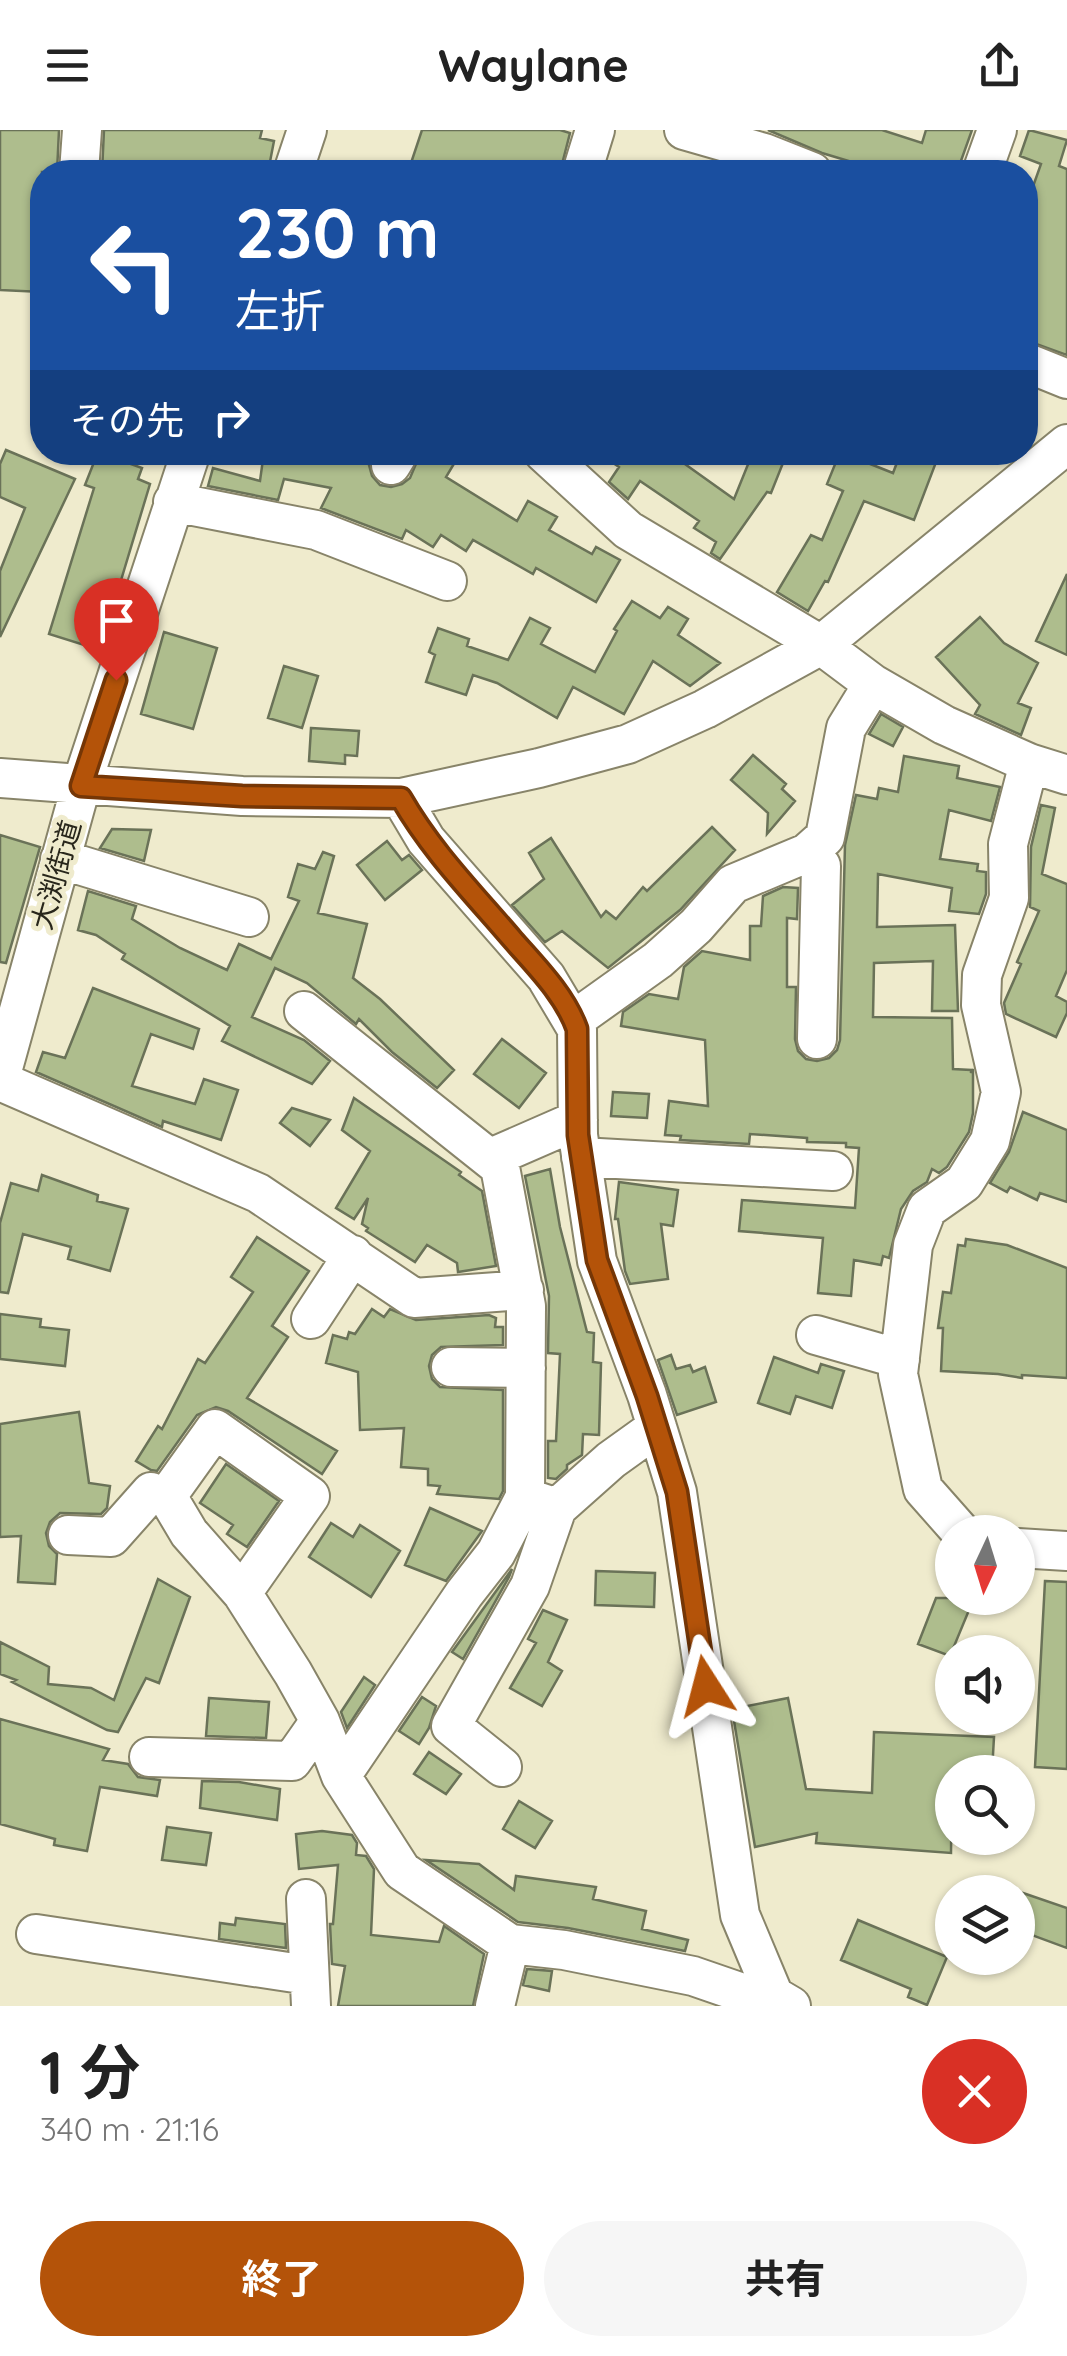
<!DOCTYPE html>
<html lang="ja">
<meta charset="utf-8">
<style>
:root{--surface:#fff;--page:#f6f6f6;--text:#222;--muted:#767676;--accent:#b45309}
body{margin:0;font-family:Quicksand,"Noto Sans JP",sans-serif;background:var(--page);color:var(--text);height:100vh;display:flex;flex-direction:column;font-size:38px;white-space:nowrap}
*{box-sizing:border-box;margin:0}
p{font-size:32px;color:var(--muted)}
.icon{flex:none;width:55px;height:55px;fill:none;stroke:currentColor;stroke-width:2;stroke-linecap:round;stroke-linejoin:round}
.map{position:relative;height:1876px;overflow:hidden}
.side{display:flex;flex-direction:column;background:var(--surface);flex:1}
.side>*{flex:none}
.guide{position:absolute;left:30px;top:30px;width:1008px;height:305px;border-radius:40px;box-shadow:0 2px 8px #0004;background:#1a4fa0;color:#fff;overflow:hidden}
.needle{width:65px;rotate:184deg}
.buttons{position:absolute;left:935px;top:1385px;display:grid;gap:20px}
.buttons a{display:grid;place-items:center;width:100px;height:100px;border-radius:50%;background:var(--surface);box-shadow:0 2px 8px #0004;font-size:50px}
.pin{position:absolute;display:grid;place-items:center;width:85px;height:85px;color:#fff;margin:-102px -42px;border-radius:50% 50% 50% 0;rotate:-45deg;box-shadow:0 0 10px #0007}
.pin .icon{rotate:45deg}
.me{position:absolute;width:110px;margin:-55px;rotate:351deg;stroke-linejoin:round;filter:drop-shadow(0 0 8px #0008)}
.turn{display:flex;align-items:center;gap:35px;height:210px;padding:0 40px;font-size:45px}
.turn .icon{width:130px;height:130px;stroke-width:2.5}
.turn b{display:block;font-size:70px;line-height:85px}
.then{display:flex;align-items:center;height:95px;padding:0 40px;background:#0003;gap:20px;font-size:38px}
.round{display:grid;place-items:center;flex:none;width:105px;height:105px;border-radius:52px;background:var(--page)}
.summary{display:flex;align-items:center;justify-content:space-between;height:170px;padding:0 40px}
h1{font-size:60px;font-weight:700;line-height:75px}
.primary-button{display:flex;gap:20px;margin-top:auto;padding:20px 40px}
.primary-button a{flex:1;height:115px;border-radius:60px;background:var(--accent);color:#fff;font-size:40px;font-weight:700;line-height:115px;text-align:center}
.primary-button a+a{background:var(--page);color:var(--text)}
header{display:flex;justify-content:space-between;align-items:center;height:130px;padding:0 40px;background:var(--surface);font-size:45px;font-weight:700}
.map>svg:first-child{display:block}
.building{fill:#aebd8d;stroke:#6a7258;stroke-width:2.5}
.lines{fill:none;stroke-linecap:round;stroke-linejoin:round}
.minor-casing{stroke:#888469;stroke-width:42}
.minor{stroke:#fff;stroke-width:38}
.route-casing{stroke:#753606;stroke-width:25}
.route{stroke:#b45309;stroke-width:18}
.labels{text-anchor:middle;stroke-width:10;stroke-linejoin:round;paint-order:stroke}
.street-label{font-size:28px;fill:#28261b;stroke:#efebcd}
</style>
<header><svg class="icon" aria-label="menu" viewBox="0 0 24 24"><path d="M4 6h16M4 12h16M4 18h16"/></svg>Waylane<svg class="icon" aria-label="share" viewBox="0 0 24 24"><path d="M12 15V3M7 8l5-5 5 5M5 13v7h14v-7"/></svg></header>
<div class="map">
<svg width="1067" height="1876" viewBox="0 0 1067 1876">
<rect width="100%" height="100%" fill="#efebcd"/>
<path class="building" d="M 0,0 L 59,0 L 57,42 L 42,42 L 42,162 L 0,160 Z
M 104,0 L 262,0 L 260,8 L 274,11 L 268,42 L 102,42 Z
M 422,0 L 560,0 L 570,3 L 560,42 L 408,42 Z
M 768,0 L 882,0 L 922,13 L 926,0 L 972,0 L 957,42 L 885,42 L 822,23 Z
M 1029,0 L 1067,10 L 1059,36 L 1067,39 L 1067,225 L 1025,210 L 1025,79 L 1041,34 L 1020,26 Z
M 6,320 L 75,349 L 0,507 L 0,441 L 25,378 L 0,367 L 0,334 Z
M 98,322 L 142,338 L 138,349 L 150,354 L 100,520 L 49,504 L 94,358 L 85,355 Z
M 264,322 L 372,322 L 369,335 L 372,346 L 380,355 L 391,357 L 402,354 L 410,348 L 421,322 L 461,322 L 446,347 L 517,391 L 528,371 L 557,387 L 549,400 L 592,424 L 596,417 L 620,430 L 596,472 L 536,438 L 533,444 L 473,410 L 466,421 L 441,405 L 433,417 L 406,400 L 402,409 L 321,378 L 331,358 L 284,349 L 278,370 L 208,356 L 213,338 L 260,351 Z
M 597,322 L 668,322 L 734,369 L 753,322 L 783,333 L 771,363 L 767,362 L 720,429 L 711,423 L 716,412 L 694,398 L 699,391 L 640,351 L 628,369 L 609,352 L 619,337 Z
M 840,322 L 893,343 L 901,322 L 927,322 L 938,327 L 914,390 L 864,371 L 828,452 L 825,451 L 808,481 L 777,462 L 811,405 L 822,410 L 843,361 L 827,354 Z
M 1067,444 L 1067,525 L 1036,511 Z
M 632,471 L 660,488 L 668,477 L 688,489 L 678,505 L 720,533 L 690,556 L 653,531 L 624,584 L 573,557 L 557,588 L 497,553 L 473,545 L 466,565 L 426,552 L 435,525 L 429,522 L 438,498 L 469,509 L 467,516 L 508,530 L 530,488 L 550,498 L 541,514 L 595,542 L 617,501 L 614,499 Z
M 980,487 L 1004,513 L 1038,533 L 1018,573 L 1031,578 L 1021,605 L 975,584 L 980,575 L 936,527 Z
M 164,502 L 217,518 L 193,599 L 141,584 Z
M 284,536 L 318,546 L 302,598 L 268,588 Z
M 881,584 L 903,597 L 893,616 L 869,604 Z
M 311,598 L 359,601 L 357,626 L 345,625 L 345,634 L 309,631 Z
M 753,625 L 786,654 L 782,659 L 795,671 L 767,704 L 768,683 L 731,650 Z
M 904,626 L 959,636 L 957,648 L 1000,657 L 991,691 L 949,680 L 940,729 L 978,734 L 977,741 L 986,742 L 986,764 L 979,784 L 949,781 L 952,758 L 878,744 L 877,797 L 955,795 L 958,881 L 932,881 L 933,831 L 874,833 L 873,887 L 952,888 L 953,939 L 971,940 L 971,943 L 973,939 L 973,983 L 969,1002 L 947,1037 L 939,1043 L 932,1039 L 927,1052 L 913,1061 L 901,1079 L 889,1128 L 883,1126 L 881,1135 L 854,1130 L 851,1166 L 818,1163 L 823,1108 L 739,1101 L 742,1070 L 855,1078 L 859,1018 L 846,1017 L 846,1013 L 807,1012 L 807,1008 L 750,1004 L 749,1014 L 680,1010 L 681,1006 L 665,1005 L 669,971 L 708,976 L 705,910 L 621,896 L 623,882 L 649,864 L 678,869 L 684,837 L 702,821 L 750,830 L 750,796 L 761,796 L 763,766 L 783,757 L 798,758 L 797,789 L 787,788 L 787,857 L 796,857 L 795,909 L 798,921 L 806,929 L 817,931 L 829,928 L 837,920 L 840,910 L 845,715 L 856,665 L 877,669 L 879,658 L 898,662 Z
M 1041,675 L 1055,678 L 1042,744 L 1067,754 L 1067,840 L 1056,866 L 1067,872 L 1067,883 L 1056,907 L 1006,884 L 1004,873 L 1021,834 L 1017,832 L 1039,781 L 1030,777 L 1031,717 Z
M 712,697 L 735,720 L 680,780 L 608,838 L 562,801 L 545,812 L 512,775 L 544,749 L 529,723 L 551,708 L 601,787 L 606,781 L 616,789 L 643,757 L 647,761 Z
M 112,699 L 151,700 L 144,731 L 100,718 Z
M 0,705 L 40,717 L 6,833 L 0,832 Z
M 387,711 L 402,730 L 409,725 L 422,740 L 385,770 L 357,735 Z
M 323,722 L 334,726 L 318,783 L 367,794 L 353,848 L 380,869 L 454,940 L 437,958 L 392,922 L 359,889 L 356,894 L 307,853 L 275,838 L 252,887 L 304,910 L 330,931 L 312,954 L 222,911 L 230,896 L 122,829 L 125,824 L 96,805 L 78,800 L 88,761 L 136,776 L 132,789 L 180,818 L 227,840 L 239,814 L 271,829 L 299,771 L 288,767 L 298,734 L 315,739 Z
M 93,858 L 199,899 L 193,919 L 151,904 L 132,956 L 195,974 L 204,949 L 238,960 L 221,1010 L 163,991 L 162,997 L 36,942 L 43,922 L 65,928 Z
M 502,909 L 546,943 L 519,978 L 474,944 Z
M 613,962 L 649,964 L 647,988 L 611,986 Z
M 354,968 L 461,1042 L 459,1045 L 482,1061 L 496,1136 L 458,1142 L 457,1133 L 427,1115 L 415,1132 L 366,1101 L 368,1098 L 362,1094 L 368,1068 L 354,1089 L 336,1078 L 370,1021 L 342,1000 Z
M 292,978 L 330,990 L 310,1016 L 280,993 Z
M 1023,982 L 1067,1000 L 1067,1072 L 1040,1063 L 1037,1070 L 1010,1057 L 1007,1062 L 990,1053 L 1009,1022 Z
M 550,1039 L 560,1097 L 587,1202 L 594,1203 L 593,1232 L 601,1233 L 599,1305 L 583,1304 L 582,1325 L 567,1335 L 567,1339 L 556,1349 L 548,1348 L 548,1311 L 556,1311 L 560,1224 L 548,1223 L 549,1166 L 525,1046 Z
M 42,1045 L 98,1065 L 97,1071 L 128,1079 L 110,1141 L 68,1129 L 71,1117 L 23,1104 L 8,1163 L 0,1162 L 0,1093 L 11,1053 L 38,1061 Z
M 619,1052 L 678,1060 L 673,1096 L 661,1094 L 668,1149 L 630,1154 L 625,1141 L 618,1089 L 615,1089 Z
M 257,1107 L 309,1141 L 272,1196 L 288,1207 L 247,1268 L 337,1321 L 322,1344 L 228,1281 L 216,1277 L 197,1285 L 157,1341 L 151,1340 L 136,1331 L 158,1296 L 162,1299 L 198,1229 L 205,1233 L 253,1162 L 231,1147 Z
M 966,1109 L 1007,1115 L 1067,1138 L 1067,1248 L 1022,1245 L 1022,1248 L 998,1244 L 941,1241 L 943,1198 L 938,1198 L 943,1162 L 951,1163 L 958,1115 L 965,1116 Z
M 372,1179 L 384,1187 L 390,1179 L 416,1190 L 489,1185 L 496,1188 L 495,1197 L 503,1197 L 503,1215 L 441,1217 L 432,1225 L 429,1236 L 432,1249 L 440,1257 L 503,1260 L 503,1361 L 499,1369 L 437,1364 L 440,1356 L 428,1355 L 428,1339 L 401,1337 L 404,1298 L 360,1300 L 358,1242 L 326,1233 L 333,1205 L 347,1209 L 349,1202 L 355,1204 Z
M 0,1184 L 41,1189 L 40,1197 L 69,1200 L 65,1236 L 0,1229 Z
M 671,1225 L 676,1239 L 690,1235 L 693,1242 L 705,1237 L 716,1272 L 677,1285 L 658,1230 Z
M 774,1227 L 818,1243 L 821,1234 L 844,1241 L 832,1278 L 796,1266 L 790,1284 L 758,1273 Z
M 79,1282 L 89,1353 L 110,1356 L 107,1378 L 101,1384 L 60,1383 L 50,1392 L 46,1403 L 49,1416 L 57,1424 L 55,1454 L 18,1452 L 21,1406 L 0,1407 L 0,1294 Z
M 226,1334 L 279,1371 L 247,1417 L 227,1404 L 233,1395 L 200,1373 Z
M 430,1378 L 482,1401 L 446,1451 L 405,1435 Z
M 331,1393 L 353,1407 L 360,1395 L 400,1421 L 371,1467 L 309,1427 Z
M 512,1439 L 509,1447 L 463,1529 L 452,1522 Z
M 596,1441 L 655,1443 L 654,1477 L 595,1475 Z
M 158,1449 L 190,1467 L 159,1553 L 146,1548 L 118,1602 L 107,1600 L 12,1552 L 16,1550 L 0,1544 L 0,1512 L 49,1537 L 48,1554 L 91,1558 L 114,1570 Z
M 1045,1451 L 1067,1452 L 1067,1639 L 1035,1637 Z
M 936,1468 L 974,1468 L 950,1526 L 918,1514 Z
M 543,1480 L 567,1490 L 548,1532 L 562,1541 L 542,1576 L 510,1558 L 536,1513 L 528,1509 Z
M 364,1547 L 375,1555 L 347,1598 L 341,1582 Z
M 422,1567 L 436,1576 L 429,1598 L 419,1614 L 399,1601 Z
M 209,1568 L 269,1572 L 266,1608 L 206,1606 Z
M 788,1568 L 806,1659 L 872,1663 L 874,1602 L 994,1607 L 992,1642 L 952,1642 L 951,1723 L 816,1713 L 817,1703 L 755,1717 L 732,1579 Z
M 0,1589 L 109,1619 L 103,1630 L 128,1634 L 138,1647 L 160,1650 L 157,1666 L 100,1657 L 87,1721 L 54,1715 L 55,1709 L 0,1694 Z
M 429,1622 L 461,1644 L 446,1664 L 414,1644 Z
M 202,1651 L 239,1652 L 280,1659 L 277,1690 L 200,1678 Z
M 519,1671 L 552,1691 L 535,1718 L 503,1699 Z
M 167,1697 L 211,1703 L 206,1735 L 162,1730 Z
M 322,1701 L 352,1705 L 357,1713 L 356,1725 L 366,1726 L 374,1739 L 371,1805 L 439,1812 L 444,1796 L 484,1824 L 473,1876 L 338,1876 L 345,1836 L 332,1834 L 330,1794 L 333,1794 L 338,1735 L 299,1739 L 296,1704 Z
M 426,1730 L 479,1734 L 514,1760 L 516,1746 L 596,1757 L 593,1769 L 646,1781 L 642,1799 L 688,1810 L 685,1821 L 568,1798 L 518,1792 Z
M 1023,1763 L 1067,1778 L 1067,1818 L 1018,1800 L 1018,1779 Z
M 236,1788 L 285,1794 L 286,1818 L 219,1809 L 220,1793 L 235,1795 Z
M 858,1790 L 947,1827 L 927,1875 L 908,1867 L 911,1859 L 841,1830 Z
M 527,1839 L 552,1841 L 549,1861 L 523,1855 Z"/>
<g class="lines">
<g class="minor-casing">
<path id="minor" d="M 684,0 L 764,23 L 812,42
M 79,42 L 82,0
M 293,42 L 307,0
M 582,42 L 595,0
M 982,42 L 997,0
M 1025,232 L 1067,249
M 543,322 L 628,400 L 821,515 L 873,554 L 944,595 L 1029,633 L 1067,645
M 391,335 L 399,322
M 173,372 L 316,400 L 447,451
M 0,648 L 242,666 L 401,668 L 539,638 L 628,614 L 705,579 L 821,515 L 1067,314
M 401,668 L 426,710 L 546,847 L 577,899 L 578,1005 L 597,1131 L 647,1265 L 677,1362 L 740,1785 L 774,1866 L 791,1876
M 807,723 L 821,736 L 817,909
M 60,729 L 249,787
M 304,881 L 500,1037 L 526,1176 L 525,1367 L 496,1423 L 464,1464 L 341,1646
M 574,890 L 658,830 L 696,796 L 733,754 L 807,723 L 825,707 L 846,598 L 873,554
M 0,949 L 81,656 L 191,322
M 0,951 L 258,1063 L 414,1168 L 524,1160
M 581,1027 L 833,1041
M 491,1028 L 578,990
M 311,1189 L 353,1125
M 816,1205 L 900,1229
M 451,1237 L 526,1238
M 536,1371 L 557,1378 L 611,1330 L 657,1297
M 961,1402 L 923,1359 L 898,1244 L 913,1115 L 927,1079 L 964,1053 L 990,1011 L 1001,962 L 981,875 L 982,845 L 1009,768 L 1008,714 L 1029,633
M 68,1405 L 111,1407 L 151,1362
M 1018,1418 L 1067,1421
M 242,1463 L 310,1366 L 215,1299 L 167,1366 L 189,1403 L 242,1463 L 293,1543 L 320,1591 L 341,1646 L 402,1741 L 510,1814 L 564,1820 L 693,1846 L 754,1867 L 774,1866
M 149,1627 L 292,1631 L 320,1591
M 502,1637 L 451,1596 L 530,1456 L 557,1378
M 306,1769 L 311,1876
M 36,1804 L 308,1845
M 495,1876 L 510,1814"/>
</g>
<use href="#minor" class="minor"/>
</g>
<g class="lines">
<g class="route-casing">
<path id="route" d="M 116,550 L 81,656 L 242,666 L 401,668 C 432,722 473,763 513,810 C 536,836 565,865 577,899 L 578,1005 L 597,1130 L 647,1266 L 677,1362 L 706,1556"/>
</g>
<use href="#route" class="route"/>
</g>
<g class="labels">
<g class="street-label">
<text transform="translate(56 745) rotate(-74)" y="10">大渕街道</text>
</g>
</g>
</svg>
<div class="buttons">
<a><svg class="needle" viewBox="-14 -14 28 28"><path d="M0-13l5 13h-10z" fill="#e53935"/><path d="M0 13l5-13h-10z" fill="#767676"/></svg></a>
<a><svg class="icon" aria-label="sound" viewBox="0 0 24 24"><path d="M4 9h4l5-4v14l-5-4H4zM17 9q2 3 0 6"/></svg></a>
<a><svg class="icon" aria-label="search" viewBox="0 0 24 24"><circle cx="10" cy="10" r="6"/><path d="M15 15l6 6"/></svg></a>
<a><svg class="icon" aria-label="layers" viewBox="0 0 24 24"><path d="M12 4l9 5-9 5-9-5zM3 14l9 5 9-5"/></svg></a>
</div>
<div class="pin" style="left:116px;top:550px;background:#d93025"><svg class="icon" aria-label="arrive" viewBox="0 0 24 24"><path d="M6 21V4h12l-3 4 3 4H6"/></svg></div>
<svg class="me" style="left:706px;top:1556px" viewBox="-20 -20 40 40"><path d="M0-17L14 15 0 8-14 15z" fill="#b45309" stroke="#fff" stroke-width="4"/></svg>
<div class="guide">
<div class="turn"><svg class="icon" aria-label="left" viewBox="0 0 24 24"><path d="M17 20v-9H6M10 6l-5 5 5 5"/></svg><div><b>230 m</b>左折</div></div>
<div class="then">その先<svg class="icon" aria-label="right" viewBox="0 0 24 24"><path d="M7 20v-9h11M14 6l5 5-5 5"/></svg></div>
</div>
</div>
<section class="side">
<div class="summary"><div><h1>1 分</h1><p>340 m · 21:16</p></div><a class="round" style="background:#d93025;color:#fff"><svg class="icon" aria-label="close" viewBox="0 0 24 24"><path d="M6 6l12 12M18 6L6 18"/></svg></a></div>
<div class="primary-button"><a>終了</a><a>共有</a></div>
</section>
